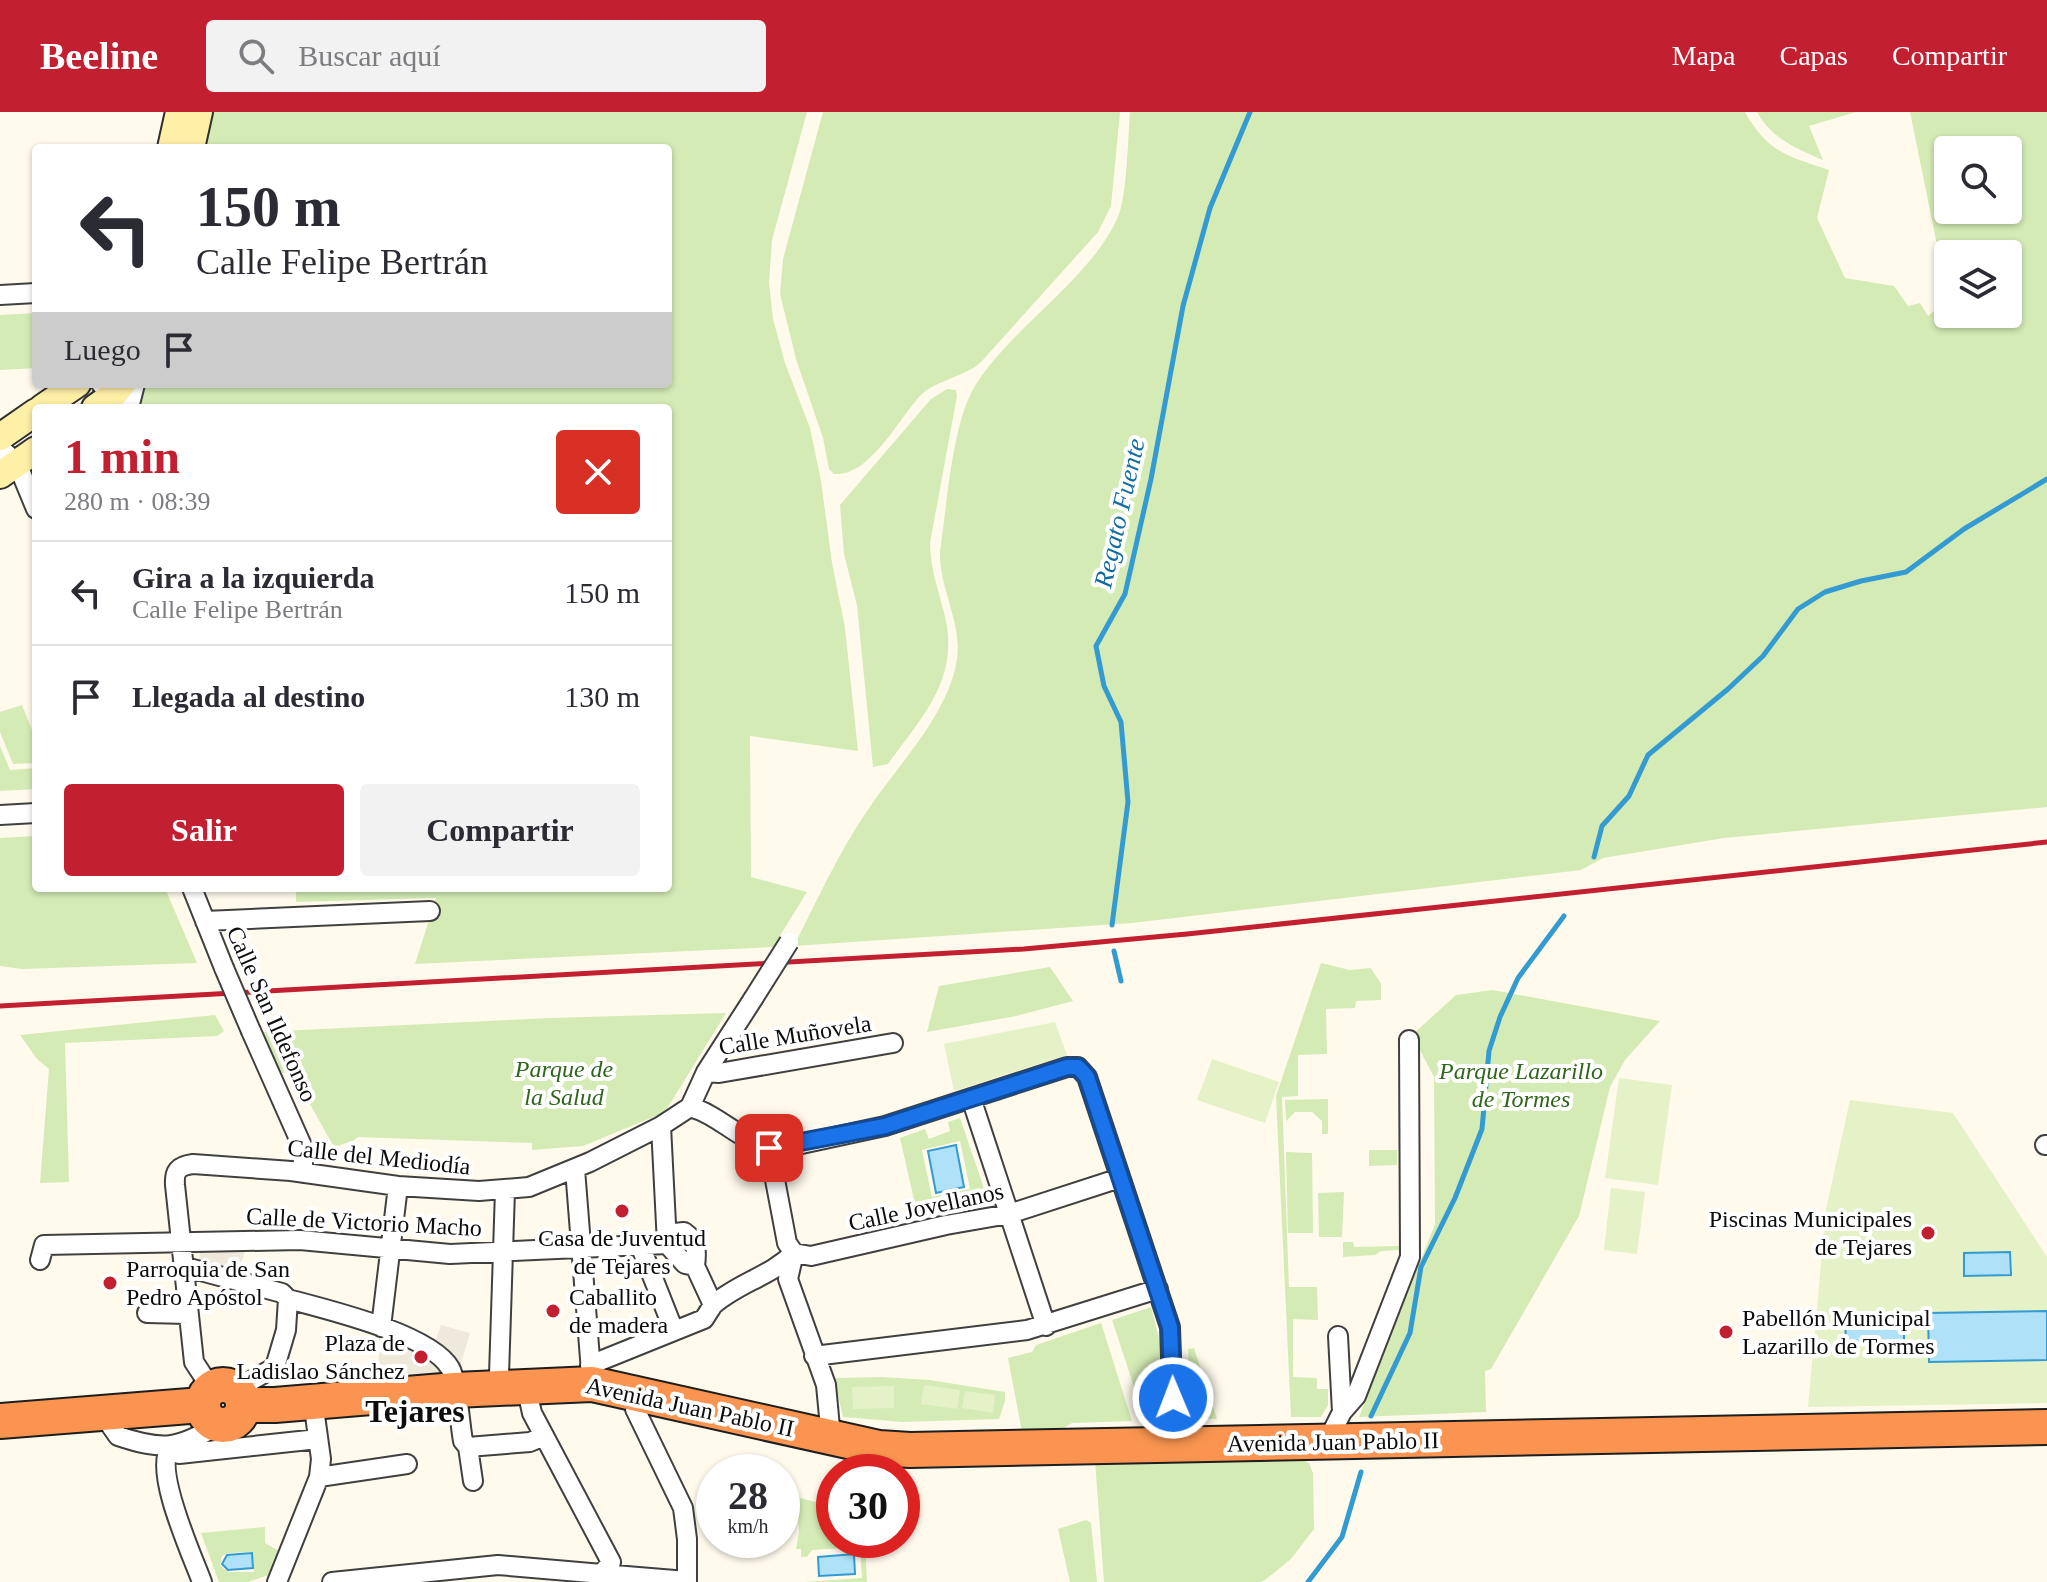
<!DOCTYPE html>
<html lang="es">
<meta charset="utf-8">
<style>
:root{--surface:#fff;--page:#f2f2f3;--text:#2b2b33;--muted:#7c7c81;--line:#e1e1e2;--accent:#c22030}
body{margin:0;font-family:"Times New Roman",serif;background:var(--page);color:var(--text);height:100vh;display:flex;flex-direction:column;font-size:30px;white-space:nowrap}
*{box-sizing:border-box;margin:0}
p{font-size:26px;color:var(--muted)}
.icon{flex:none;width:44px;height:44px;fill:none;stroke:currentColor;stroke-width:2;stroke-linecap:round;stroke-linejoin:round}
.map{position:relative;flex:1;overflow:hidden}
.side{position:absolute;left:32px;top:292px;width:640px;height:488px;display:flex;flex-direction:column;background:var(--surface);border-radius:8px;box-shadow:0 2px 6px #0004}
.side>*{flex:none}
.top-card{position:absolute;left:32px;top:32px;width:640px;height:244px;border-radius:8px;box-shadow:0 2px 6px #0004;background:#fff;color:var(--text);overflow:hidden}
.buttons{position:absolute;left:1934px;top:24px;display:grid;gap:16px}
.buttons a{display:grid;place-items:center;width:88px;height:88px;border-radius:8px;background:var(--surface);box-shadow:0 2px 6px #0004;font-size:40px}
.speed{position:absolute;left:696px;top:1342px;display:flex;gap:16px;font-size:40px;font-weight:700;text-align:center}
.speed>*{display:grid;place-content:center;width:104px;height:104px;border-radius:50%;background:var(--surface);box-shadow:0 2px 6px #0004;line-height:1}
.speed small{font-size:20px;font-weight:400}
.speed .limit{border:12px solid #d22;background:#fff;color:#111}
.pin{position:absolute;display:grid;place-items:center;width:68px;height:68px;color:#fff;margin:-34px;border-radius:16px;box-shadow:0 4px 12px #0006}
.me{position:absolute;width:88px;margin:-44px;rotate:359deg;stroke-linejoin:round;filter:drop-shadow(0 0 6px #0008)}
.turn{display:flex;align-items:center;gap:28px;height:168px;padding:0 32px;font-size:36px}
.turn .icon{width:104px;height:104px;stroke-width:2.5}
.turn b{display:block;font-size:56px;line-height:68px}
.then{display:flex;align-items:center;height:76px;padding:0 32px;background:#0003;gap:16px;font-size:30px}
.round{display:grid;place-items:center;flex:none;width:84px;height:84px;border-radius:8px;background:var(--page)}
.headline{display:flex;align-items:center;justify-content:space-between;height:136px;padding:0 32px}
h1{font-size:48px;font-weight:800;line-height:60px;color:var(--accent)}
.action{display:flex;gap:16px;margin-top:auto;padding:16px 32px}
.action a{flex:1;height:92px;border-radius:8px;background:var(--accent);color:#fff;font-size:32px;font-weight:800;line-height:92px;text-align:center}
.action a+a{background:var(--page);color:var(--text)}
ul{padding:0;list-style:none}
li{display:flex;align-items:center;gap:24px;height:104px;padding:0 32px;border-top:2px solid var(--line)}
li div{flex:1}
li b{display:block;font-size:30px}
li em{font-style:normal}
header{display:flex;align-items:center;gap:48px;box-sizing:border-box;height:112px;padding:0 40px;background:var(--accent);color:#fff}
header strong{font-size:38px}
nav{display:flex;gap:44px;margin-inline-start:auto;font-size:28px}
.search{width:560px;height:72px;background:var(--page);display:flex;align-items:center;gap:20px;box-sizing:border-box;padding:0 28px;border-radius:8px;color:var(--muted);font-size:30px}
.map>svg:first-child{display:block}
.green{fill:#d4ebb5;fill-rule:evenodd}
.pitch{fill:#e5f1c7}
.plaza{fill:#efe9db}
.water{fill:#afe1f8;stroke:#339bd2;stroke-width:2}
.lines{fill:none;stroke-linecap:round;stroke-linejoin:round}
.stream{stroke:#339bd2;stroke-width:5}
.street-casing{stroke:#404040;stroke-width:22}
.secondary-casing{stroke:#2f2f2f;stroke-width:30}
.highway-casing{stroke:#1e1e1e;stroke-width:38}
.street{stroke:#fff;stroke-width:18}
.secondary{stroke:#fff0a7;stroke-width:26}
.highway{stroke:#fa9450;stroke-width:34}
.rail{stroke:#c22030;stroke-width:5}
.street-bridge-casing{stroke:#404040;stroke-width:22;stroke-linecap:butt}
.street-bridge{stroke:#fff;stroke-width:18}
.route-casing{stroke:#114b97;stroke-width:20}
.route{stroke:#1a73e8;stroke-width:14}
.poi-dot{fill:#c22030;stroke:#fff;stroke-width:3}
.labels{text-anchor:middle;stroke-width:8;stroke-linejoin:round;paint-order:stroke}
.street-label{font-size:24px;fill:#0d0d0d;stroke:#fff}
.park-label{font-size:24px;font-style:italic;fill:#2f661b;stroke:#fff}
.poi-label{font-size:24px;fill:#0d0d0d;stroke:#fff;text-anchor:start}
.water-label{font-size:26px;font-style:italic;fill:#126ba3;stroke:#fff}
.district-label{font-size:32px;font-weight:bold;fill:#0d0d0d;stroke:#fff}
</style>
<header>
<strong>Beeline</strong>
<div class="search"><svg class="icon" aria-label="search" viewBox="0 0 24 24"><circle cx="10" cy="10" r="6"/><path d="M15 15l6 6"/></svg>Buscar aquí</div>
<nav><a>Mapa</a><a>Capas</a><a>Compartir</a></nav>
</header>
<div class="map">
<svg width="2047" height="1470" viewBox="0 0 2047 1470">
<rect width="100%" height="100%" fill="#fffaec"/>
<path class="green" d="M 207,0 L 807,0 L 772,128 L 769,171 L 773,207 L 785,251 L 810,316 L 821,369 L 832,451 L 845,516 L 858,639 L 750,624 L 751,765 L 807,780 L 773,835 L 415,852 L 436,786 L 296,790 L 296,776 L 668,776 L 668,296 L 136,296 L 143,272 L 668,272 L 668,36 L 199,36 Z
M 823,0 L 1120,0 L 1111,94 L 1098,120 L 981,250 C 963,266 935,268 920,284 C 899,306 870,365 834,362 L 829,357 L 823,326 L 796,247 L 780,182 L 783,147 Z
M 1130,0 L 1745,0 C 1768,41 1788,44 1829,58 L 1817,106 L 1845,166 L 1894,174 L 1908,194 L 1920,191 L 1928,204 L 1948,187 L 1910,0 L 2047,0 L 2047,695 L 1724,726 L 1603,746 L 1581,758 L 1132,811 L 794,834 C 817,788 838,742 867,699 C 897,654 949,602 957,547 C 962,509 939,477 940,439 C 947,394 952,311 975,274 C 1011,215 1095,164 1119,102 C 1127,81 1128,25 1130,0 ZM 1948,38 L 2008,38 L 2008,98 L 1948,98 ZM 1948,142 L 2008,142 L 2008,202 L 1948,202 Z
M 1757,0 L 1856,0 L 1809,14 L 1823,48 C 1796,36 1772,27 1757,0 Z
M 36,201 L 36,256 L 0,258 L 0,203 Z
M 947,277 L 956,278 L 957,284 L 930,431 C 930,458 940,482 946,509 C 958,570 920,607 888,652 L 873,655 L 857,493 L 844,442 L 840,393 L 931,287 Z
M 22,593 L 36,628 L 36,651 L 13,652 L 0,620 L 0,600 Z
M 0,634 L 10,658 L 36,656 L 36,677 L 0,679 Z
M 36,724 L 36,776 L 165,776 L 197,851 L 22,857 L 0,854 L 0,726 Z
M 1321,851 L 1350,858 L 1371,856 L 1381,872 L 1381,888 L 1356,889 L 1355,896 L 1326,897 L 1327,942 L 1298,943 L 1298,984 L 1282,985 L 1289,1175 L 1317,1175 L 1318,1208 L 1293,1207 L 1293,1265 L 1317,1266 L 1317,1277 L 1328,1277 L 1328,1293 L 1321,1305 L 1291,1305 L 1276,984 Z
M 1050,855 L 1073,889 L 1016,904 L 927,920 L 939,874 Z
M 1493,878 L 1660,909 L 1625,948 L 1610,975 L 1579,1104 L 1491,1257 L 1485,1259 L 1486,1300 L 1359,1305 L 1435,1112 L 1434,965 L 1412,923 L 1456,883 Z
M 726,901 L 668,995 L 658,1003 L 583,1034 L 532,1038 L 532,1031 L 358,1025 L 353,1029 L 334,1035 L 293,962 L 277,960 L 259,920 L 549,906 Z
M 215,903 L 224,919 L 217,924 L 65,931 L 69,1070 L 40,1071 L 49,957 L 37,947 L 20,923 Z
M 1328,987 L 1328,1022 L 1322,1022 L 1322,1009 L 1312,1000 L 1295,1000 L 1286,1009 L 1285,988 Z
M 960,1006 L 987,1085 L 917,1101 L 900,1026 L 925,1017 L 929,1027 L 950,1019 L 948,1010 ZM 960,1029 L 970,1077 L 932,1085 L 922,1038 Z
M 1369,1038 L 1397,1038 L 1397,1053 L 1369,1054 Z
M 1286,1040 L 1312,1041 L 1313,1121 L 1288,1121 Z
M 1344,1080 L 1342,1125 L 1319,1125 L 1318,1081 Z
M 1343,1130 L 1353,1130 L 1354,1135 L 1399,1134 L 1399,1138 L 1381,1139 L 1375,1143 L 1343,1145 Z
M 1151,1195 L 1160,1230 L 1162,1308 L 1145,1308 L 1112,1208 Z
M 1101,1211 L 1132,1309 L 1072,1311 L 1059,1319 L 1022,1320 L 1008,1246 L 1032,1240 L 1036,1233 Z
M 1194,1236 L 1217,1307 L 1191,1307 L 1188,1237 Z
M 882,1265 L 930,1268 L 1005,1280 L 1005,1289 L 999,1307 L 902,1310 L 843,1305 L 834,1266 Z
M 1299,1346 L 1309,1351 L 1313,1361 L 1314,1417 L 1291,1447 L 1265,1468 L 1261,1470 L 1104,1470 L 1095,1349 Z
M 797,1385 L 834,1395 L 834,1428 L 865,1429 L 867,1470 L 805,1470 L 862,1466 L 860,1435 L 812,1438 L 807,1445 L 801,1445 L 801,1437 L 796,1437 L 799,1420 Z
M 1086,1408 L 1091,1411 L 1097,1470 L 1070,1470 L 1058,1417 Z
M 265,1415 L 265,1431 L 281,1440 L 271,1462 L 248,1470 L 219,1470 L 201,1421 ZM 253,1440 L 254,1460 L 229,1460 L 220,1454 L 222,1444 L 228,1441 Z"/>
<path class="pitch" d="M 1055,910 L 1067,943 L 954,979 L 944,932 Z
M 1212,947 L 1279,970 L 1265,1011 L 1197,988 Z
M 1619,966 L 1672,973 L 1658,1073 L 1605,1066 Z
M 1850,988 L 1953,1001 L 2047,1145 L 2047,1291 L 1808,1295 L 1826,1097 Z
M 1611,1076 L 1645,1080 L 1637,1142 L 1604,1138 Z
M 924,1273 L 960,1278 L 957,1297 L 921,1292 Z
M 894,1274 L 894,1296 L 853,1297 L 852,1275 Z
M 965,1279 L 995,1283 L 993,1301 L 962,1296 Z"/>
<path class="plaza" d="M 247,1131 L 238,1163 L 198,1152 L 201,1135 Z
M 386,1205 L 436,1227 L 441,1213 L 470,1221 L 460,1255 L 465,1262 L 378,1268 L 379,1227 Z"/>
<path class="water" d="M 956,1033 L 964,1075 L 936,1081 L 928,1039 Z
M 2010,1140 L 2011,1163 L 1964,1164 L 1964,1141 Z
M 2047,1199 L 2047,1248 L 1929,1250 L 1928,1201 Z
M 1904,1201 L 1904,1230 L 1846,1231 L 1845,1202 Z
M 252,1441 L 253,1456 L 228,1458 L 222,1452 L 227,1443 Z
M 854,1442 L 855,1462 L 819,1464 L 818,1445 Z"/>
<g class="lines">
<path class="stream" d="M 1594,745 L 1602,714 L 1629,684 L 1648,643 L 1728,577 L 1763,544 L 1798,497 L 1825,480 L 1861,469 L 1906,460 L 1964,417 L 2047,367
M 1112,813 L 1128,690 L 1121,610 L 1104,574 L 1096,534 L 1125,482 L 1151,367 L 1183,194 L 1210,96 L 1250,0
M 1114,839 L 1121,869
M 1371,1304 L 1410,1221 L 1421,1155 L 1455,1086 L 1482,1017 L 1489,939 L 1500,905 L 1518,866 L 1564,804
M 1308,1470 L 1342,1425 L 1361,1360"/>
<g class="street-casing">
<path id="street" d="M 0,183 L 36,181
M 101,272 L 123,296
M 129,296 L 135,272
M 0,336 L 17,351 L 36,397
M 0,703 L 36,701
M 192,776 L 224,856
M 205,809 L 430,799
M 251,919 L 303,1036 L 303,1061
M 706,960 L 719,961 L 893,931
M 971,986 L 1046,1214
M 690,995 C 724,1004 745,1037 783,1036 L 885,1014 L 1067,955 L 1078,955 L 1087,965 L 1170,1215 L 1174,1333
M 661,1014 L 667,1132
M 2045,1033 L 2047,1033
M 769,1036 L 787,1131 L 794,1141 L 788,1167 L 826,1273 L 831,1326
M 575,1057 L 592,1272
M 667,1127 L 675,1121 L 684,1120 C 697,1129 697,1139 695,1154
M 640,1133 L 674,1219
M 794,1141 L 811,1144 L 946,1113 L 1009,1102 L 1120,1066
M 40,1148 L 44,1133 L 300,1128 L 450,1142 L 667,1132 L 685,1152 L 695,1154 L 713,1193 C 738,1171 769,1165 794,1141
M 182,1154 L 282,1181 L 288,1187 C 325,1197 431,1222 450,1256 C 457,1267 460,1313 463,1329 L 468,1335 L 530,1330 L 544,1324
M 147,1201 L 188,1202
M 381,1215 L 398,1074
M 1338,1224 L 1342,1300
M 814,1244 L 1027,1218 L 1158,1177
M 590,1253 L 704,1207 L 713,1193
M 499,1263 L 505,1078
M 211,1276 L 194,1250 L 175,1073 C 174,1059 178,1054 193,1052 L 291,1059 L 398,1074 L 479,1079 L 529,1075 L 590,1050 L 661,1014 L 690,995 L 706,960 L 753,887
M 237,1277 L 275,1255 L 286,1218 L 288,1187
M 637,1281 L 635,1297 L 683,1396 L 687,1427 L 687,1470
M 110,1301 L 111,1314 L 118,1324 C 163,1339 178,1337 218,1313
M 1327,1330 L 1342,1300 L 1356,1284 L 1410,1145 L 1409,928
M 171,1335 C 152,1356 192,1443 202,1470
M 468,1335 L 473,1369
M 179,1342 L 318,1327
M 319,1365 L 407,1352
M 602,1462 L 687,1469
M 277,1470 L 319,1365 L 321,1347 L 313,1289
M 332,1470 L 498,1453 L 602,1462 L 611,1450 L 532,1301 L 526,1274"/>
</g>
<g class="secondary-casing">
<path id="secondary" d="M 171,36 L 179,0
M 191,36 L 199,0
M 42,296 L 77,272
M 95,296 L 113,283 L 122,272
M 0,325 L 36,300
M 0,363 L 36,338"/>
</g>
<g class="highway-casing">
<path id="highway" d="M203 1293a20 20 0 1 1 40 0a20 20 0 1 1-40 0Z
M 243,1293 L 275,1293 L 455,1278 L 592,1272 L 879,1336 L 910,1338 L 2047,1315
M 0,1309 L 202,1293"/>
</g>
<use href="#street" class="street"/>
<use href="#secondary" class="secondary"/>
<use href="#highway" class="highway"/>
<path class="rail" d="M 0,894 L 1024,837 L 1187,822 L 2047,730"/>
<g class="street-bridge-casing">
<path id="street-bridge" d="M 224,856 L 251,919
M 753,887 L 789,830"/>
</g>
<use href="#street-bridge" class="street-bridge"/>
</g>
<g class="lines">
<g class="route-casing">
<path id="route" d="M 769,1036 L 885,1014 L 1067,955 L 1078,955 L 1087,965 L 1170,1215 L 1173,1286"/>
</g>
<use href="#route" class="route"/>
</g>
<g class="poi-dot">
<circle cx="622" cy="1099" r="8"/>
<circle cx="1928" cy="1121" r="8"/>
<circle cx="110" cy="1171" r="8"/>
<circle cx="553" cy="1199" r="8"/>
<circle cx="1726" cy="1220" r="8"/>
<circle cx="421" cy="1245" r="8"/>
</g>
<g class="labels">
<g class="street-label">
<text transform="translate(272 902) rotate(66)" y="8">Calle San Ildefonso</text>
<text transform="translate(795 923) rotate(-9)" y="8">Calle Muñovela</text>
<text transform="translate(379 1045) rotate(6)" y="8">Calle del Mediodía</text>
<text transform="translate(926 1095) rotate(-12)" y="8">Calle Jovellanos</text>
<text transform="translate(364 1110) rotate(3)" y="8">Calle de Victorio Macho</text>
<text transform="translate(690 1295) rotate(12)" y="8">Avenida Juan Pablo II</text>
<text transform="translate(1333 1330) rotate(-1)" y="8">Avenida Juan Pablo II</text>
</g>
<g class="park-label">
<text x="564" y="965">Parque de<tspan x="564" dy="28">la Salud</tspan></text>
<text x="1521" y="967">Parque Lazarillo<tspan x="1521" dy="28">de Tormes</tspan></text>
</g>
<g class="poi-label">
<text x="1912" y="1115" text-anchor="end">Piscinas Municipales<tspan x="1912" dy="28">de Tejares</tspan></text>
<text x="622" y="1134" text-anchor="middle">Casa de Juventud<tspan x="622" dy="28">de Tejares</tspan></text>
<text x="126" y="1165">Parroquia de San<tspan x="126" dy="28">Pedro Apóstol</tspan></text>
<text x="569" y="1193">Caballito<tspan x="569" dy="28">de madera</tspan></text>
<text x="1742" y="1214">Pabellón Municipal<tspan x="1742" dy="28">Lazarillo de Tormes</tspan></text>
<text x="405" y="1239" text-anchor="end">Plaza de<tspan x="405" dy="28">Ladislao Sánchez</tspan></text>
</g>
<g class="water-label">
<text transform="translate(1119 401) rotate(-77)" y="9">Regato Fuente</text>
</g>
<g class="district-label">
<text x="415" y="1310">Tejares</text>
</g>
</g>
</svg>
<div class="buttons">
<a><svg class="icon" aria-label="search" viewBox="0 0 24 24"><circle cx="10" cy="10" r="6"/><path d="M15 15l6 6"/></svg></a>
<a><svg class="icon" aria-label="layers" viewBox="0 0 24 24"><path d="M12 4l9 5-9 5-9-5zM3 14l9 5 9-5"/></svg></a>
</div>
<div class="speed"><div>28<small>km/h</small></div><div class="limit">30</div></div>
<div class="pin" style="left:769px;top:1036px;background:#d93025"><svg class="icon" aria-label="arrive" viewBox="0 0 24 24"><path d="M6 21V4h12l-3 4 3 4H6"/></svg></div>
<svg class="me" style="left:1173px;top:1286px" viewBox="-20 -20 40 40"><circle r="17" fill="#1a73e8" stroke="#fff" stroke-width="3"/><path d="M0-11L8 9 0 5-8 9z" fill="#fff"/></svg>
<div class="top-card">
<div class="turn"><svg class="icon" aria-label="left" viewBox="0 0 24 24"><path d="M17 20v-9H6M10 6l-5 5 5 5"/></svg><div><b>150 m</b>Calle Felipe Bertrán</div></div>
<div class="then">Luego<svg class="icon" aria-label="arrive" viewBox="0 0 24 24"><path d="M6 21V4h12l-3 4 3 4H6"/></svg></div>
</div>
<section class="side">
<div class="headline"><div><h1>1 min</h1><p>280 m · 08:39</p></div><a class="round" style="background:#d93025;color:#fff"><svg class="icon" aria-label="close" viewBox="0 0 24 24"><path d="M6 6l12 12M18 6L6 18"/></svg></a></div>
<ul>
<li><svg class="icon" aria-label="left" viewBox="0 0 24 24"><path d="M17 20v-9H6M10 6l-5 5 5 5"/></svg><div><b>Gira a la izquierda</b><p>Calle Felipe Bertrán</p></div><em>150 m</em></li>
<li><svg class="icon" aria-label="arrive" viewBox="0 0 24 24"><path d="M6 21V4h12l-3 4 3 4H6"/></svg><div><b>Llegada al destino</b></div><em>130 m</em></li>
</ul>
<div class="action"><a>Salir</a><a>Compartir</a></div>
</section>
</div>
